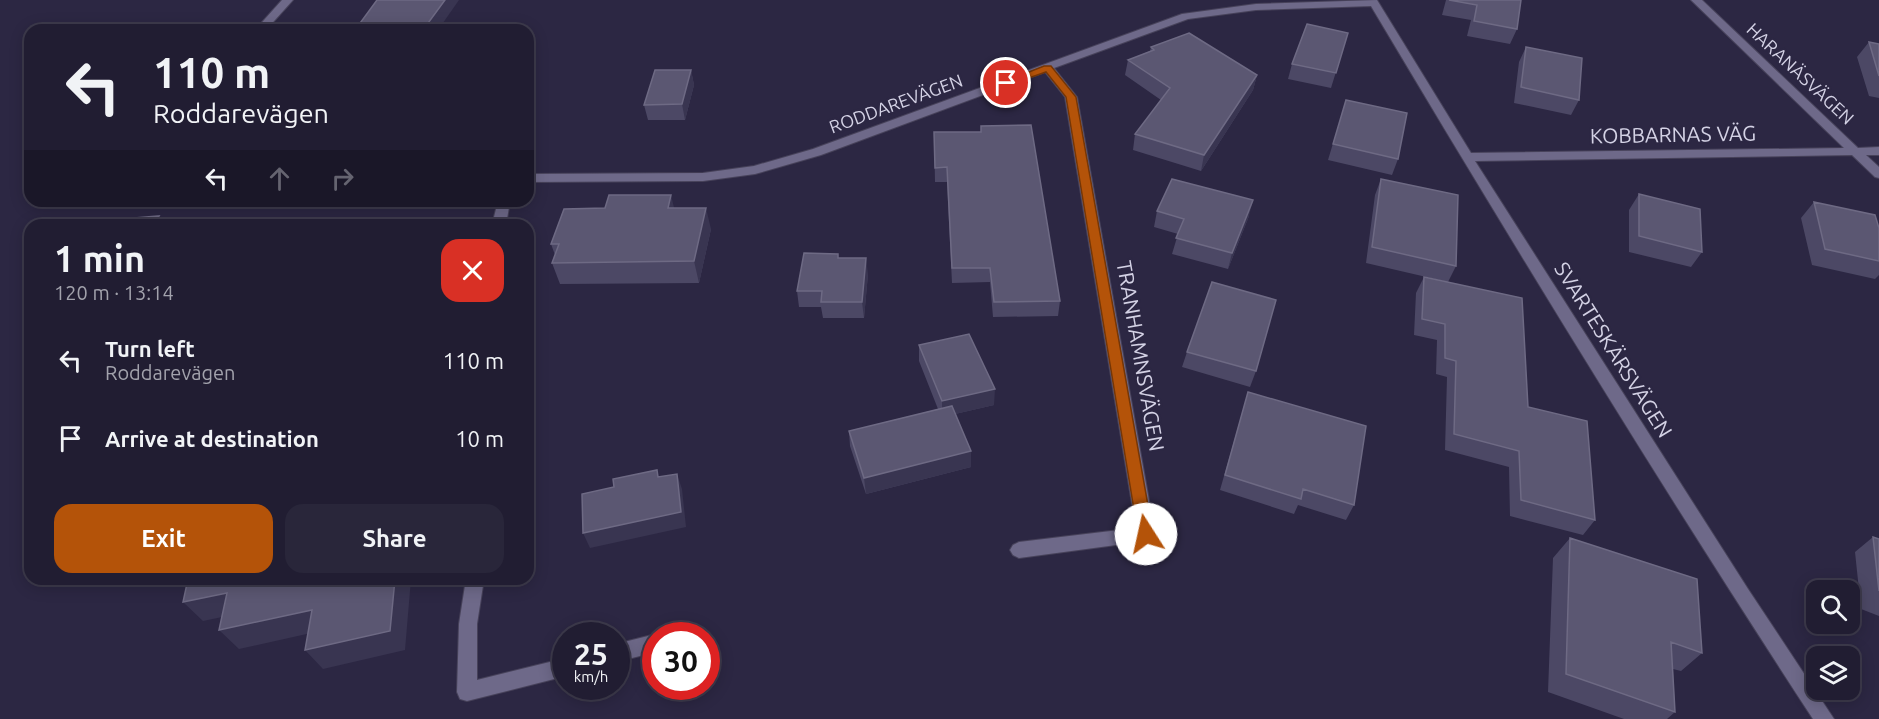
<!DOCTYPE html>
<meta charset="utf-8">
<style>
:root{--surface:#211d32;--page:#29263a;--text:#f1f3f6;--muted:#a2a2ac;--line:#3e3b4d;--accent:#b45309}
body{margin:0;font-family:Ubuntu,sans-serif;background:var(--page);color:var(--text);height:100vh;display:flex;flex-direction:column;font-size:22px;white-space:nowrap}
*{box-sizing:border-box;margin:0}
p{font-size:20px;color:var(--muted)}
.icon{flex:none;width:33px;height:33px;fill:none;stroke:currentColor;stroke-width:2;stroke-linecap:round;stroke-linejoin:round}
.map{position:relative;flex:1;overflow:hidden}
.details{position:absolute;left:24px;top:219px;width:510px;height:366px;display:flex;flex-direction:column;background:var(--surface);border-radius:18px;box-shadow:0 3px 15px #0003,0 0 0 2px var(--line)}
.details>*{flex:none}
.top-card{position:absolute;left:24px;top:24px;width:510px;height:183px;border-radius:18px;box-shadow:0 3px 15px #0003,0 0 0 2px var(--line);background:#211d32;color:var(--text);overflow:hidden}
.fabs{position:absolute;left:1806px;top:580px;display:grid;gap:12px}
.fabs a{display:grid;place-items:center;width:54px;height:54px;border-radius:12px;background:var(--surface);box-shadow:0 3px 15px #0003,0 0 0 2px var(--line);font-size:30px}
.speed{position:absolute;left:552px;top:622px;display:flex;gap:12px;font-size:30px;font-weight:700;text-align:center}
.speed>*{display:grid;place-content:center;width:78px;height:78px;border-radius:50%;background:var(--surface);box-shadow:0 3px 15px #0003,0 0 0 2px var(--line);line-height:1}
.speed small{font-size:15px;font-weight:400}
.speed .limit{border:9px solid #d22;background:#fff;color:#111}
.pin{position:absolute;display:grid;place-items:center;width:51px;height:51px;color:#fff;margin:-26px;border:3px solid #fff;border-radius:50%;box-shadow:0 2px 6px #0007}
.me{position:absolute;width:66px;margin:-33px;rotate:350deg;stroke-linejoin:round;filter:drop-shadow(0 0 4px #0008)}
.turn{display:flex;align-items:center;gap:21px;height:126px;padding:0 30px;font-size:27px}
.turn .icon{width:78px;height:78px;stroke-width:2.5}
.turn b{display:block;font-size:42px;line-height:51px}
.lanes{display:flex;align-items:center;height:57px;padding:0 30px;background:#0003;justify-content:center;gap:30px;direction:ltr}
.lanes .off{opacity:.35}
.round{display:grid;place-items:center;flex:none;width:63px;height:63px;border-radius:18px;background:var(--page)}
.head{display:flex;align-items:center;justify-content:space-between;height:102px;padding:0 30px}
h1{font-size:36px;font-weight:700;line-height:45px}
.cta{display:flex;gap:12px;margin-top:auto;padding:12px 30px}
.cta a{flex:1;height:69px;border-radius:18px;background:var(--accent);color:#fff;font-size:24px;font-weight:700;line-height:69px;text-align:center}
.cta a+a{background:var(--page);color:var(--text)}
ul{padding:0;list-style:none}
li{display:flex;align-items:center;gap:18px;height:78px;padding:0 30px}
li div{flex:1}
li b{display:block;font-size:22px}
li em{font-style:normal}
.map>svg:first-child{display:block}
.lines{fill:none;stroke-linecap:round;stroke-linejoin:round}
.street-casing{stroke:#47425a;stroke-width:2}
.street{fill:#6e6989;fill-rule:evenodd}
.wall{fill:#4c4865}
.shaded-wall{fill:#393551}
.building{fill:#5b5772;stroke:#6e6a84;stroke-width:1.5}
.route{fill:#b45309;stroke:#753606;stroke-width:1.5}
.labels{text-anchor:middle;stroke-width:4.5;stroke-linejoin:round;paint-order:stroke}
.far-street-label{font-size:18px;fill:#d4d2e5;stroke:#2c2743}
.street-label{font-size:21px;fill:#d4d2e5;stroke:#2c2743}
</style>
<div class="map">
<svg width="1879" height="719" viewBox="0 0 1879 719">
<rect width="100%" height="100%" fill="#2c2743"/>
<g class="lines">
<g class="street-casing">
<path id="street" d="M 282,0 L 293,0 L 266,30 L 255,30 Z
M 1377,0 L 1471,153 L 1844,148 L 1691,0 L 1702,0 L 1858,148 L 1879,147 L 1879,155 L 1866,155 L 1879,167 L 1879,178 L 1875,177 L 1852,155 L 1475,161 L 1748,589 L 1834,719 L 1813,719 C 1660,485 1514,246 1371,6 L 1256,10 L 1188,19 L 1054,68 L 1077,97 L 1155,534 L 1152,539 L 1146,541 L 1019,558 L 1013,555 L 1010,550 L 1013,545 L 1019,542 L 1136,528 L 1065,97 L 1045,72 L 821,155 L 755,174 L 703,181 L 528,182 L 528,174 L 703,173 L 754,166 L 813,149 L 1182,14 L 1256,4 Z
M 498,201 L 510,201 L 506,225 L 492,225 Z
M 466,579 L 484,579 L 477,624 L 477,680 L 566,658 L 566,676 L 467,701 L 460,699 L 457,692 L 459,624 Z
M 656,634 L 660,636 L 656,636 L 656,652 L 616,662 L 616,644 Z"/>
</g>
<use href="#street" class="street"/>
</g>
<path class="wall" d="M 1446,0 L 1521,0 L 1517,29 L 1510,44 L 1467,36 L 1471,20 L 1442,15 Z
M 1348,33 L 1331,88 L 1288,79 L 1292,64 Z
M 1869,42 L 1879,44 L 1879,98 L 1869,96 L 1857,57 Z
M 1151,47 L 1257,75 L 1253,90 L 1201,171 L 1133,150 L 1135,134 L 1161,100 L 1125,75 L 1128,60 L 1150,51 Z
M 1526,47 L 1579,100 L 1571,115 L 1514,103 L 1519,62 Z
M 691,70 L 694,85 L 685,120 L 648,120 L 644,105 Z
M 1346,100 L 1398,159 L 1392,175 L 1328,160 Z
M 934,132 L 1060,301 L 1058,316 L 993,317 L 990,282 L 952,283 L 947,182 L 935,182 Z
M 1381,179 L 1456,266 L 1448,282 L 1366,263 L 1375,195 Z
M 1639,194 L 1702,252 L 1691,267 L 1629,252 L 1629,210 Z
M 1814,202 L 1879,228 L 1879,275 L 1875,279 L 1812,265 L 1801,218 Z
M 674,208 L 711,229 L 699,283 L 560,284 L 552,263 L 555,255 L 551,244 Z
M 1157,211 L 1249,216 L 1228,269 L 1172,254 L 1178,234 L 1154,227 Z
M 839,258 L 868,274 L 864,318 L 823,318 L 821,307 L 799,307 L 797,291 Z
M 1424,277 L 1528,407 L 1595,520 L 1583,535 L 1510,516 L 1509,467 L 1445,450 L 1447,377 L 1436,374 L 1437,340 L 1414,335 L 1416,293 Z
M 919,345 L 994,405 L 955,414 L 971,451 L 971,467 L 866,494 L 850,446 L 849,431 L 938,409 L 919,361 Z
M 1187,352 L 1256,371 L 1250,387 L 1182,367 Z
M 1248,392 L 1354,505 L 1346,520 L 1298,505 L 1294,514 L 1220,490 Z
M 1873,537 L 1879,539 L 1879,616 L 1861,609 L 1855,552 Z
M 1570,538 L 1702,653 L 1681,671 L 1673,669 L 1675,712 L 1667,719 L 1624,719 L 1548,692 L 1553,558 Z"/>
<path class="shaded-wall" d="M 445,0 L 459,0 L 438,30 L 423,30 Z
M 691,70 L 694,85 L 685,120 L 682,104 Z
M 1257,75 L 1253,90 L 1201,171 L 1204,155 Z
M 671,195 L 676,216 L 668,208 Z
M 1253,200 L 1249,216 L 1228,269 L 1232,253 Z
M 706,208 L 711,229 L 699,283 L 694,261 Z
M 159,216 L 165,225 L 153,225 Z
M 866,258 L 868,274 L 864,318 L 862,302 Z
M 995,389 L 994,405 L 942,417 L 942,401 Z
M 971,451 L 971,467 L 866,494 L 864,478 Z
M 677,474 L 682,489 L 686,527 L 590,548 L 583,533 Z
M 395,579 L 411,579 L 405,650 L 323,669 L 305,650 Z
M 227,593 L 246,612 L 203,621 L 183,602 Z
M 312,610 L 329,629 L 239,649 L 219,630 Z"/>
<path class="building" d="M 377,0 L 445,0 L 423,30 L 355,30 Z
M 1449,0 L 1521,0 L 1517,29 L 1474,21 L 1477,5 Z
M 1307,24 L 1348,33 L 1336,73 L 1292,64 Z
M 1189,33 L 1257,75 L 1204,155 L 1135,134 L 1170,88 L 1128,60 L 1154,50 L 1151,47 Z
M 1869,42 L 1879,44 L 1879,76 Z
M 1526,47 L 1582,58 L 1579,100 L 1521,87 Z
M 655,70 L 691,70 L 682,104 L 644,105 Z
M 1346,100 L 1407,113 L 1398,159 L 1333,144 Z
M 1031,125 L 1060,301 L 994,302 L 990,268 L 952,268 L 947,167 L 935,168 L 934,132 L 981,132 L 981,126 Z
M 1172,179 L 1253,200 L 1232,253 L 1176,238 L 1184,219 L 1157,211 Z
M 1381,179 L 1458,195 L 1456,266 L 1372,247 Z
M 1639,194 L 1700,209 L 1702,252 L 1639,236 Z
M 609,195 L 671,195 L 668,208 L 706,208 L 694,261 L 552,263 L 559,244 L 551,244 L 564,209 L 605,208 Z
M 1814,202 L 1875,215 L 1879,228 L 1879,261 L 1825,249 Z
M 159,216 L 153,225 L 108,225 L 111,220 Z
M 804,253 L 838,254 L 838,258 L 866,258 L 862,302 L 821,302 L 822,291 L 797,291 Z
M 1424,277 L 1522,298 L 1528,407 L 1587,421 L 1595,520 L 1521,500 L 1519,451 L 1454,434 L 1456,361 L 1445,358 L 1445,324 L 1422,319 Z
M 1212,282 L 1276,300 L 1256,371 L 1187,352 Z
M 969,334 L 995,389 L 942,401 L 919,345 Z
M 1248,392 L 1366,426 L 1354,505 L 1303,489 L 1301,499 L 1225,475 Z
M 952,406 L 971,451 L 864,478 L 849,431 Z
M 657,470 L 658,477 L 677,474 L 681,512 L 583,533 L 582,494 L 614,487 L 613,479 Z
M 1873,537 L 1879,539 L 1879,591 Z
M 1570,538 L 1697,579 L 1702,653 L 1671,642 L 1675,712 L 1566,674 Z
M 188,579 L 395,579 L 390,631 L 305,650 L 312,610 L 219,630 L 227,593 L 183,602 Z"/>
<path class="route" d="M 1044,66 L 1051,66 L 1076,97 L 1153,534 L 1151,539 L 1146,541 L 1140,539 L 1138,534 L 1066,97 L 1046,72 L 1006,86 L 1001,83 Z"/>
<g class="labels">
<g class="far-street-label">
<text transform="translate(1800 74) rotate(43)" y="6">HARANÄSVÄGEN</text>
<text transform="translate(896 104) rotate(-20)" y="6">RODDAREVÄGEN</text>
</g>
<g class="street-label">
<text transform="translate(1673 135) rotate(-1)" y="7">KOBBARNAS VÄG</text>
<text transform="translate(1613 350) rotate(58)" y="7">SVARTESKÄRSVÄGEN</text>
<text transform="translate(1140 356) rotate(80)" y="7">TRANHAMNSVÄGEN</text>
</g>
</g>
</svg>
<div class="fabs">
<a><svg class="icon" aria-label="search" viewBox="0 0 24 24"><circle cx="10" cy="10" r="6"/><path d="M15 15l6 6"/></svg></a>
<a><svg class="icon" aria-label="layers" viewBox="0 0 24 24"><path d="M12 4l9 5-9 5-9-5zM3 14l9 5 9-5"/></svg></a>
</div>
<div class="speed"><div>25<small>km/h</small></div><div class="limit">30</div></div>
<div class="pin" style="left:1006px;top:83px;background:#d93025"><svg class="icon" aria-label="arrive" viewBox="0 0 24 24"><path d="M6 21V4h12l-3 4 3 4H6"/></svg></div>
<svg class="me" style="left:1146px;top:534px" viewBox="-20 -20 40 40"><circle r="19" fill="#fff"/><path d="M0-13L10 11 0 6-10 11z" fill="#b45309"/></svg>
<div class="top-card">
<div class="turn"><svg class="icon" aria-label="left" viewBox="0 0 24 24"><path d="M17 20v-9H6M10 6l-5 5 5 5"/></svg><div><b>110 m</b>Roddarevägen</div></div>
<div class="lanes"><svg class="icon" aria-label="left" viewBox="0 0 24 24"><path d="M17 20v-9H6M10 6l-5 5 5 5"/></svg><svg class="icon off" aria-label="ahead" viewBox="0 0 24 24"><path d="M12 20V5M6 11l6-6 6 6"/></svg><svg class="icon off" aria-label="right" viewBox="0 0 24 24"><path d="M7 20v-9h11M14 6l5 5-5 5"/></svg></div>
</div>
<section class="details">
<div class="head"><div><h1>1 min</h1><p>120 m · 13:14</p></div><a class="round" style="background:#d93025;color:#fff"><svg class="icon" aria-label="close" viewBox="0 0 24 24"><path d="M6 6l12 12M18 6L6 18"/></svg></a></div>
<ul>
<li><svg class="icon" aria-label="left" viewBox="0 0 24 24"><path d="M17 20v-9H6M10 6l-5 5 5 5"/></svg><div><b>Turn left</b><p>Roddarevägen</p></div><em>110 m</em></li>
<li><svg class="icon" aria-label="arrive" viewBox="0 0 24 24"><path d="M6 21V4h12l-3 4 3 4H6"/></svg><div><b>Arrive at destination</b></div><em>10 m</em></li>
</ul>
<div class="cta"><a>Exit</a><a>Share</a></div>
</section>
</div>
